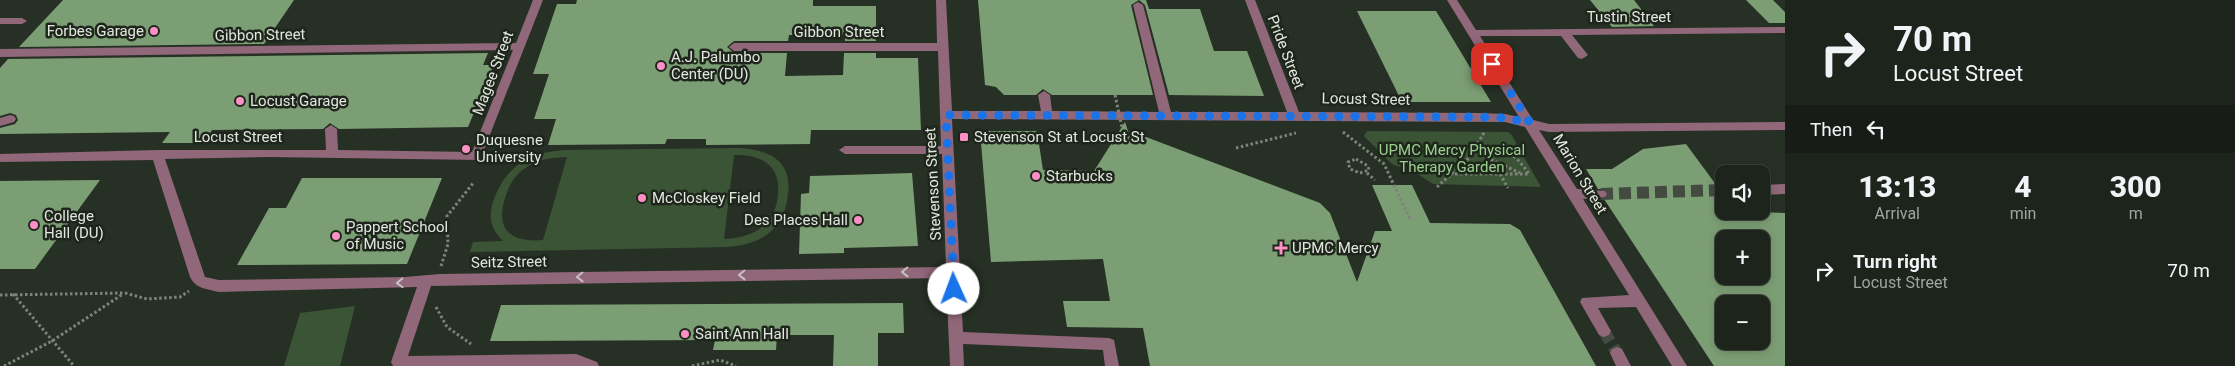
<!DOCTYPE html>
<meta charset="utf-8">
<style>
:root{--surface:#1d241c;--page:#252c25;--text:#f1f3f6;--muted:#a0a4a3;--line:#3b413b}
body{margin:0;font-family:Roboto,sans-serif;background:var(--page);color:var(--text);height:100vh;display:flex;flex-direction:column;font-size:19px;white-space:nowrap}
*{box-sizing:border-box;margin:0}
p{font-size:16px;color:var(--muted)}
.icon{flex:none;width:28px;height:28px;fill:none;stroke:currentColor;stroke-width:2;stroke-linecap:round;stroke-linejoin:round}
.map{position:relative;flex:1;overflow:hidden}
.panel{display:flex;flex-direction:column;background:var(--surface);width:450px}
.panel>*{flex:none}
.top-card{background:#1d241c;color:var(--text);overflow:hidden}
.fabs{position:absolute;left:1715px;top:165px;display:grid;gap:10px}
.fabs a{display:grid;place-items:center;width:55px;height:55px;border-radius:10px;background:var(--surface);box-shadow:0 2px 8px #0003,0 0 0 1px var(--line);font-size:25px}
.pin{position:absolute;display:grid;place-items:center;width:42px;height:42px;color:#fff;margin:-21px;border-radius:10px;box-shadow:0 2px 8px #0006}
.me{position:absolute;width:55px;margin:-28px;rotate:358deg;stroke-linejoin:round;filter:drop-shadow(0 0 4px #0008)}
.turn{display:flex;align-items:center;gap:18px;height:105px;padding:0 25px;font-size:22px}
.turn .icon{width:65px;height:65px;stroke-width:2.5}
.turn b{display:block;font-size:35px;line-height:42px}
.then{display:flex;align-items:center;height:48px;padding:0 25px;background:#0003;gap:10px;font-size:19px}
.eta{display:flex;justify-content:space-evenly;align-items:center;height:85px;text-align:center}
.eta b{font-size:30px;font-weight:800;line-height:35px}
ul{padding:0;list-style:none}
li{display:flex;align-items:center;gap:15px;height:65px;padding:0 25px}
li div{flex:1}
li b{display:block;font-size:19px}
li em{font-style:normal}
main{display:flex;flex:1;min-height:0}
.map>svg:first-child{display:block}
.green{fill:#3c5436;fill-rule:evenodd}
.building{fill:#7c9e74;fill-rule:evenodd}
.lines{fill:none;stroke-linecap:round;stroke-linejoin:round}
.minor-tunnel{stroke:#434b41;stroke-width:12;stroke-dasharray:12 6;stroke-linecap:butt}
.path{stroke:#7d847b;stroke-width:3;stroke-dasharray:2.5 2.5;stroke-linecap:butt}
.minor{fill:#91677a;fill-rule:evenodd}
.path-bridge{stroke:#7d847b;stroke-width:3;stroke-dasharray:2.5 2.5;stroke-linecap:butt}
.oneway{stroke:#c9c0c1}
.route{stroke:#1a73e8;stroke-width:9;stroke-dasharray:0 16.2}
.poi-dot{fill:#fc8fc3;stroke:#1e261c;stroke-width:2}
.labels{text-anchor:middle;stroke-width:5;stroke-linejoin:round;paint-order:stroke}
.street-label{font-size:15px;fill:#e1e6df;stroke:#1e261c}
.poi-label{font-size:15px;fill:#e1e6df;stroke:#1e261c;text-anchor:start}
.park-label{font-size:15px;fill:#9cd090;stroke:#1e261c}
</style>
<main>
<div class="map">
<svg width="1785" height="366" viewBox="0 0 1785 366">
<rect width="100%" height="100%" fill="#273025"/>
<path class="green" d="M 1367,131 L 1508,132 L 1511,134 L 1541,187 L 1433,184 L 1413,171 L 1392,164 L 1364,136 Z
M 740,148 C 770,150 792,161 788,194 C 785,229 761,245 727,247 L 470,252 L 473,242 L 503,241 C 491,229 488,218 493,202 C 505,167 527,153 564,150 ZM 734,155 C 762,154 781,166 778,195 C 775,226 753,238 724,239 ZM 552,158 L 567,157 L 543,240 C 511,243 495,230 505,198 C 508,189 511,181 518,174 C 527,165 539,160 552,158 Z
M 355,306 L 340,366 L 284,366 L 300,313 Z"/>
<path class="building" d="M 63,0 L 294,0 L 264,44 L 19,47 Z
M 577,0 L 813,0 L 813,6 L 876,6 L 876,41 L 845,41 L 845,35 L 789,35 L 788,41 L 734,41 L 727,47 L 734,53 L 787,53 L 785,76 L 843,75 L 844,53 L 876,53 L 876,58 L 918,58 L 921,130 L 811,130 L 810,144 L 706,145 L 706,139 L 667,139 L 665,144 L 548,145 L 556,119 L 534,119 L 549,74 L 533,74 L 557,4 L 576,4 Z
M 978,0 L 1146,0 L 1149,9 L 1200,9 L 1214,51 L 1247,51 L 1264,96 L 1169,95 L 1145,5 L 1139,0 L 1131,5 L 1153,95 L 1052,95 L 1043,89 L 1036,95 L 1004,95 L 996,87 L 985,85 Z
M 1590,0 L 1634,0 L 1654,26 L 1612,27 Z
M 1746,0 L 1773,0 L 1785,12 L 1785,23 L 1769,23 Z
M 1357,11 L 1436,11 L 1491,102 L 1402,102 Z
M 488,53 L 483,65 L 494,65 L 468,127 L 339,129 L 330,123 L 323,129 L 212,130 L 209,135 L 206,136 L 203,139 L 197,139 L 195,143 L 162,143 L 170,132 L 0,134 L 0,128 L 15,124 L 18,120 L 16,115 L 10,113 L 0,116 L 0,68 L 8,59 Z
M 1125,122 L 1130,137 L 1146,137 L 1320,203 L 1330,213 L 1357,282 L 1375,231 L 1392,231 L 1372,185 L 1412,185 L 1430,223 L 1510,224 L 1520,230 L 1596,366 L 1150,366 L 1143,328 L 1067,327 L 1063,301 L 1110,301 L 1103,259 L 991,262 L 980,131 L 1037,131 L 1043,170 L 1094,171 Z
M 1686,144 L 1717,186 L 1713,190 L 1715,194 L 1724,197 L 1724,211 L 1785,213 L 1785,366 L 1714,366 L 1604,199 L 1609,193 L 1605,189 L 1598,189 L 1586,169 L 1612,169 L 1643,149 ZM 1724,239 L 1761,239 L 1761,276 L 1724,276 ZM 1724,304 L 1761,304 L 1761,341 L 1724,341 Z
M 912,173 L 918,246 L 844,248 L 844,253 L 799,254 L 801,194 L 809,193 L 810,176 Z
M 302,178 L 442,178 L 407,264 L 237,265 L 269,208 L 286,208 Z
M 100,180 L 35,269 L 0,269 L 0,181 Z
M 903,303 L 904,333 L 878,333 L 878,366 L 833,366 L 834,335 L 777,335 L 776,350 L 713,350 L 715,340 L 490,341 L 501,305 Z"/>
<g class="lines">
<path class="minor-tunnel" d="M 1601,194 L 1721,190
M 1604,331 L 1617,353"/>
<path class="path" d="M 1343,132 L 1384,164 L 1411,221
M 1236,148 L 1296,133
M 1473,151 L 1520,173
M 1356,159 L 1368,166 L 1369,170 L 1360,173 L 1350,169 L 1348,162 Z
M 1367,173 L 1375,180
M 1450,174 L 1529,174 C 1519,159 1504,142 1488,158
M 1500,174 L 1508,188
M 1437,187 L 1469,158 L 1485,131
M 441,266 L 448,244 L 447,216 L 474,182
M 13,294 L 74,366
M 0,295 L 125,293 L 147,299 L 180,297 L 189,291
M 436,307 L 447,327 L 471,344
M 4,366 L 52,341 L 123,294
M 692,366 L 720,360 L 736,366"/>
<path class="minor" d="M 533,0 L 543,0 L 480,160 L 269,157 L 165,159 L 205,277 L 219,280 L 405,277 L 440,274 L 946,267 L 942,154 L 845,154 L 839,150 L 845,146 L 941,146 L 938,51 L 734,51 L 729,47 L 734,43 L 937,43 L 936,0 L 946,0 L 952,111 L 1041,111 L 1038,95 L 1044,91 L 1050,95 L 1052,111 L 1159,112 L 1133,5 L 1138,2 L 1143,5 L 1171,112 L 1287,112 L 1245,0 L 1255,0 L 1299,112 L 1479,113 L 1505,114 L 1519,117 L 1447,0 L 1457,0 L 1476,30 L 1785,27 L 1785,33 L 1572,35 L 1588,55 L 1582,59 L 1578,58 L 1561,36 L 1480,36 L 1533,120 L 1549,124 L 1785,122 L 1785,130 L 1549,132 L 1539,130 L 1577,189 L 1605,191 L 1607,194 L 1605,197 L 1583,199 L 1687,366 L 1672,366 L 1636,307 L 1598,308 L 1611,331 L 1609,335 L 1604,337 L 1599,335 L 1580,302 L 1582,298 L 1629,295 L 1525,127 L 1505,122 L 952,119 L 963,332 L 1109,338 L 1114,340 L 1119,366 L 1105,366 L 1103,350 L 963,344 L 964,366 L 950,366 L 946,278 L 431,286 L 408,356 L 576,354 L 597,362 L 599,366 L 393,366 L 391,362 L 417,287 L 219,292 C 207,289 196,289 190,277 L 153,160 L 0,162 L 0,154 L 158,150 L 326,150 L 325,129 L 331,125 L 337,129 L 338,150 L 472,152 L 513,50 L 0,57 L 0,49 L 516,43 Z
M 0,18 L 22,18 L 27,21 L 22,24 L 0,24 Z
M 10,115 L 14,116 L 16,119 L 14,122 L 0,126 L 0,118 Z
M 1785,184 L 1785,194 L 1761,195 L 1761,185 Z
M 1721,185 L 1724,185 L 1724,195 L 1717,193 L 1715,190 Z
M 1617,347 L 1622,349 L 1631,366 L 1616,366 L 1610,353 L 1612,349 Z"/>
<path class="path-bridge" d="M 1115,95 L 1124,137"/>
</g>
<defs><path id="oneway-chevron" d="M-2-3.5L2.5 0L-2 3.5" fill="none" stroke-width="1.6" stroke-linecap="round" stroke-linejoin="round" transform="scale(1.25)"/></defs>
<g class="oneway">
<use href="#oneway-chevron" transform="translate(905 272) rotate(179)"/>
<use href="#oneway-chevron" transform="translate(742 275) rotate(179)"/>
<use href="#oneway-chevron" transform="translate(580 277) rotate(179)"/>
<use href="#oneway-chevron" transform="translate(400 283) rotate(178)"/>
</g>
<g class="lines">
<path class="route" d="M 954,289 L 946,115 L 1479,117 L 1506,118 L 1530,123 L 1492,64"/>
</g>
<g class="poi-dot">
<circle cx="154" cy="31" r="5"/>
<circle cx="661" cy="66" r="5"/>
<circle cx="240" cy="101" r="5"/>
<rect x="959" y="132" width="10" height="10" rx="2.5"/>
<circle cx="466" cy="149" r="5"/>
<circle cx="1036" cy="176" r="5"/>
<circle cx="642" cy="198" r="5"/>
<circle cx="858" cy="220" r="5"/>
<circle cx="34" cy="225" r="5"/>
<circle cx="336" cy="236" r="5"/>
<path d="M1278.5 240.5h5v5h5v5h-5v5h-5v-5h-5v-5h5z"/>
<circle cx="685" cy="334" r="5"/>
</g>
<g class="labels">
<g class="street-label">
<text x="1629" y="22">Tustin Street</text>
<text x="839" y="37">Gibbon Street</text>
<text transform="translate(260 35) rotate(-1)" y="5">Gibbon Street</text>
<text transform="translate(1286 52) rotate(69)" y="5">Pride Street</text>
<text transform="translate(493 73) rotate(-69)" y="5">Magee Street</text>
<text transform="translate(1366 99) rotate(1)" y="5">Locust Street</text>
<text x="238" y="142">Locust Street</text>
<text transform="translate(1580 174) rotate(59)" y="5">Marion Street</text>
<text transform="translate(933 184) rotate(-93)" y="5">Stevenson Street</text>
<text transform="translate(509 262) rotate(-1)" y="5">Seitz Street</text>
</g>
<g class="poi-label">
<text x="144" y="36" text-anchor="end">Forbes Garage</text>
<text x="671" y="62">A.J. Palumbo<tspan x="671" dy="17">Center (DU)</tspan></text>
<text x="250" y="106">Locust Garage</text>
<text x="974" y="142">Stevenson St at Locust St</text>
<text x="476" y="145">Duquesne<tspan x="476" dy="17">University</tspan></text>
<text x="1046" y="181">Starbucks</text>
<text x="652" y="203">McCloskey Field</text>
<text x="44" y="221">College<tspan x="44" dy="17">Hall (DU)</tspan></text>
<text x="848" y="225" text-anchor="end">Des Places Hall</text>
<text x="346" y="232">Pappert School<tspan x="346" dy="17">of Music</tspan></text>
<text x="1292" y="253">UPMC Mercy</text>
<text x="695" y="339">Saint Ann Hall</text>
</g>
<g class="park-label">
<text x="1452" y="155">UPMC Mercy Physical<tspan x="1452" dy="17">Therapy Garden</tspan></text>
</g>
</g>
</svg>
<div class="fabs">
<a><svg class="icon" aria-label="sound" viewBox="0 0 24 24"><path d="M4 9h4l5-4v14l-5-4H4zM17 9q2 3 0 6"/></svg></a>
<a>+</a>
<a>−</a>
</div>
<div class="pin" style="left:1492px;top:64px;background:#d93025"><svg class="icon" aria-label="arrive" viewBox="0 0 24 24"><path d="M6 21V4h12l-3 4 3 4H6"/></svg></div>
<svg class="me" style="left:954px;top:289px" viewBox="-20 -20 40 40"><circle r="19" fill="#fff"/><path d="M0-13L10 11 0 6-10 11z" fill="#1a73e8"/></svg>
</div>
<section class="panel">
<div class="top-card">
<div class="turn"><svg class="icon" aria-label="right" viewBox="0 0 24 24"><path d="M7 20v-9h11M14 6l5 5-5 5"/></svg><div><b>70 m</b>Locust Street</div></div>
<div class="then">Then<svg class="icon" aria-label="left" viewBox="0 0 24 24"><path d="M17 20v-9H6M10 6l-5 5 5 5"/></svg></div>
</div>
<div class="eta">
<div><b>13:13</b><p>Arrival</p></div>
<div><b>4</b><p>min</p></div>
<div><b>300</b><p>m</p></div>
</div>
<ul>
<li><svg class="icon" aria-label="right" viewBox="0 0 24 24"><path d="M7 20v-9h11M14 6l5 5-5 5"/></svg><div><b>Turn right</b><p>Locust Street</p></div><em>70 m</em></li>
</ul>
</section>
</main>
